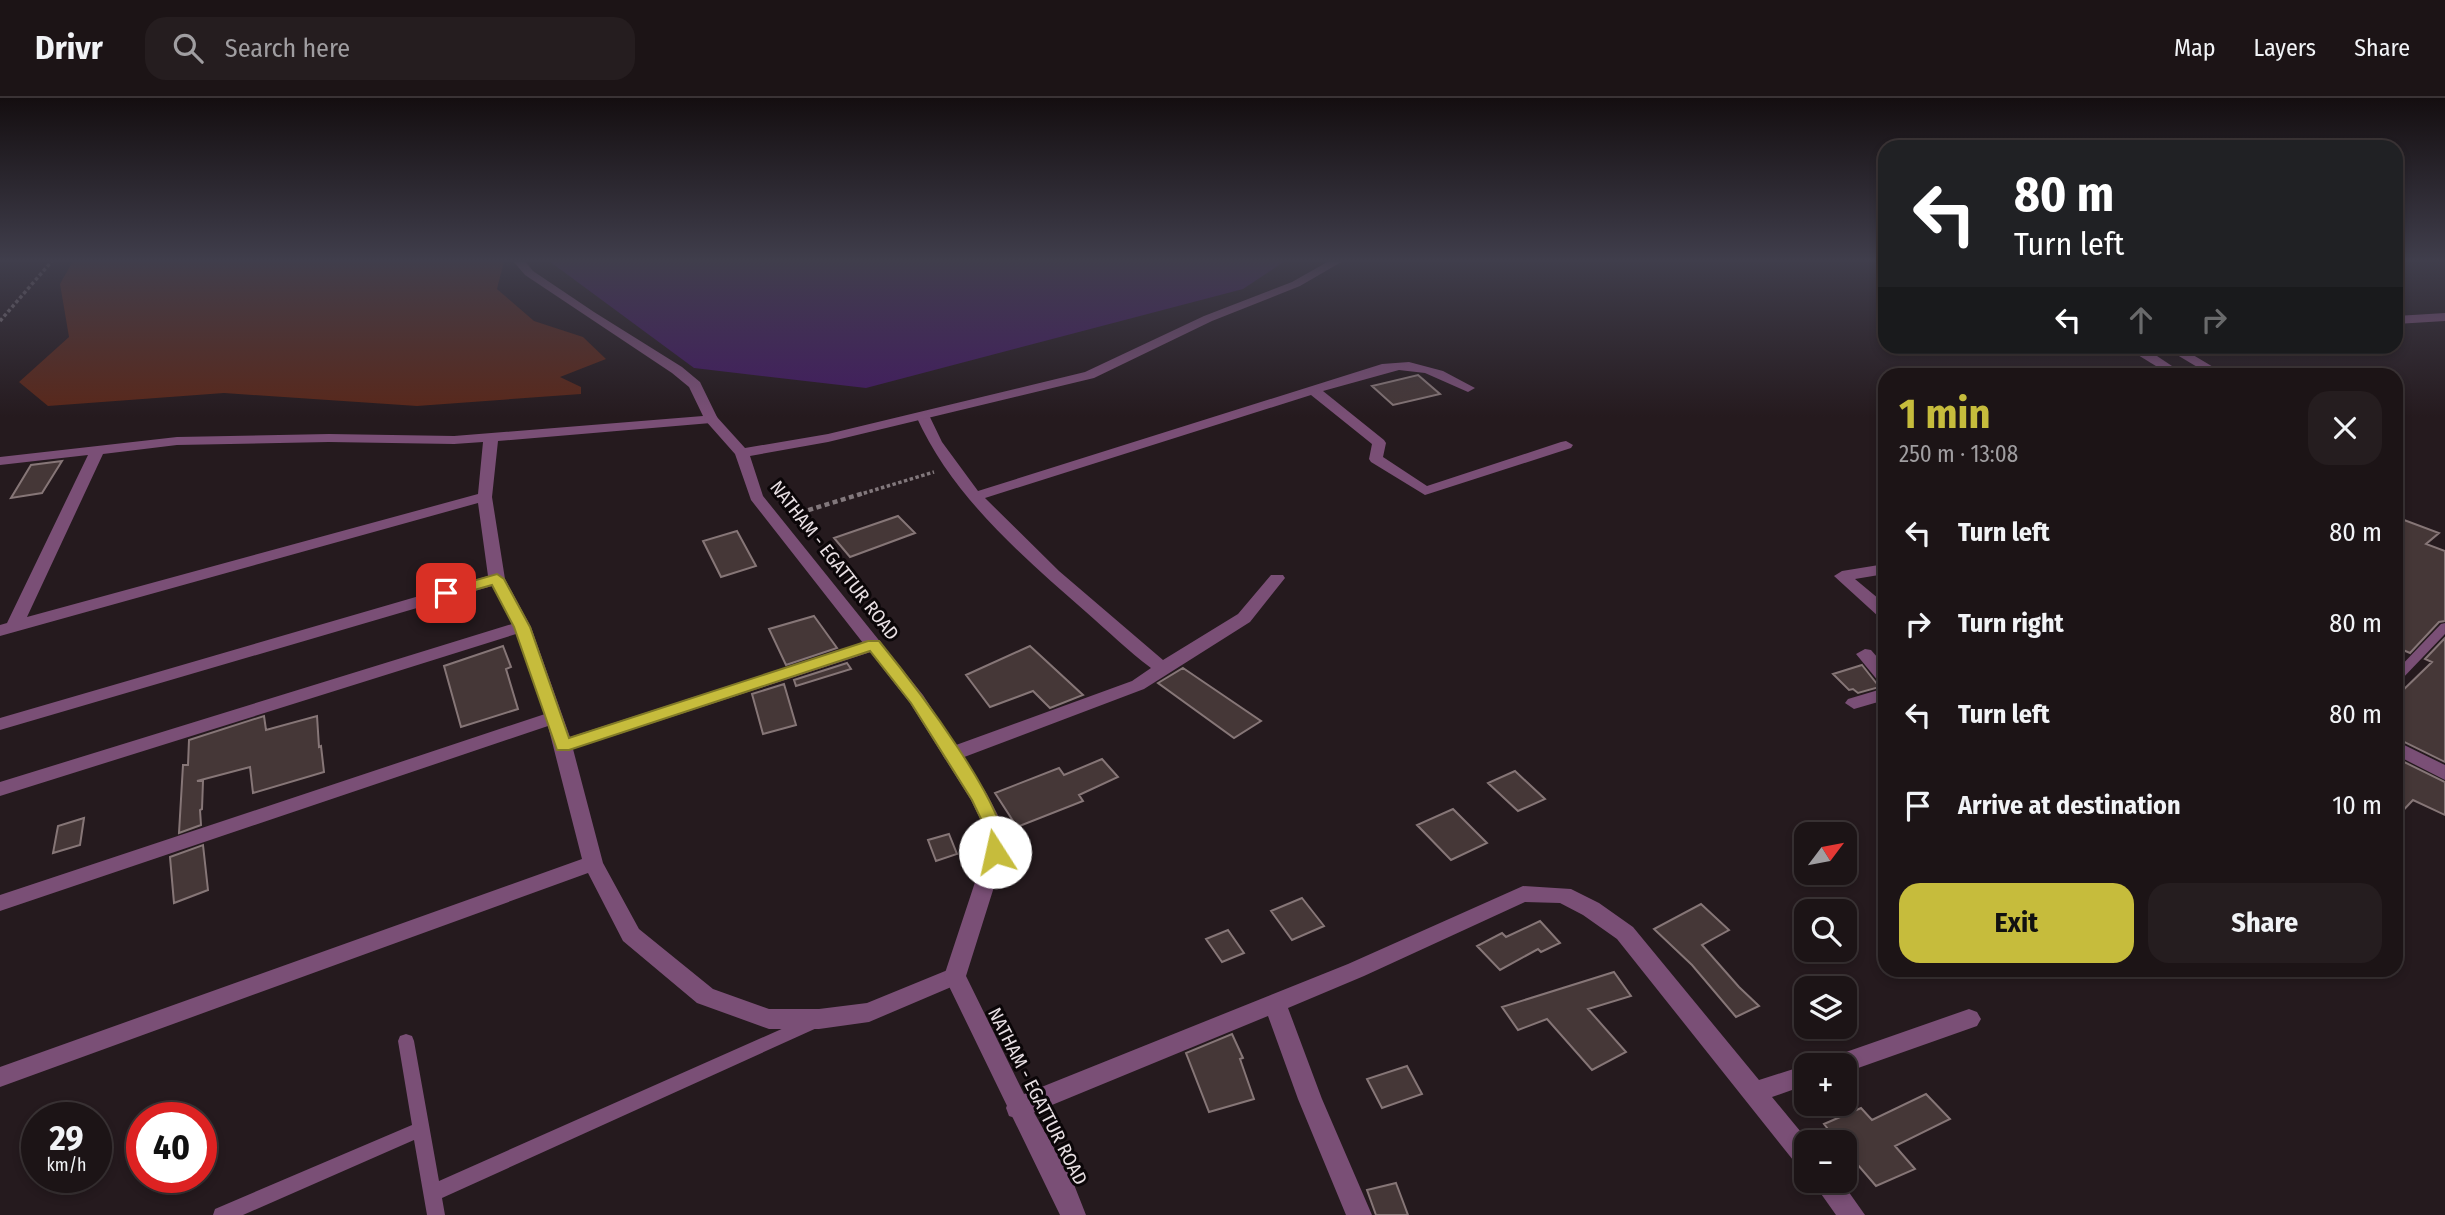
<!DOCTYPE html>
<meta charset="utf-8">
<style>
:root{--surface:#1c1416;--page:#251d1f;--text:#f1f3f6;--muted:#a09ea1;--line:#3a3335;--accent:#c6bc3c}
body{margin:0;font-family:"Fira Sans Condensed",sans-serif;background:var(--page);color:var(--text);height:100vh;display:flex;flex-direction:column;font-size:26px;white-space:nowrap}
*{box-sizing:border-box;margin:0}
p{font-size:23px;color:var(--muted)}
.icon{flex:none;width:38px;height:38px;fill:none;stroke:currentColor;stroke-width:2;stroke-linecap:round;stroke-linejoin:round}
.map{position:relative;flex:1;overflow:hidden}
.side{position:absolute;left:1878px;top:270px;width:525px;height:609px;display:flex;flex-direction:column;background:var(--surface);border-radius:21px;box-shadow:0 4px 10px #0003,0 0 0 2px var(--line)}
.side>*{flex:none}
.hud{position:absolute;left:1878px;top:42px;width:525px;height:214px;border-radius:21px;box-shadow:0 4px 10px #0003,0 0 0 2px var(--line);background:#202124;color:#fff;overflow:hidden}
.needle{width:46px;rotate:58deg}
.controls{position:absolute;left:1794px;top:724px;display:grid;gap:14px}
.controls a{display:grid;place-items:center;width:63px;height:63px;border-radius:14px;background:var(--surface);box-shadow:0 4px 10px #0003,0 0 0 2px var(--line);font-size:35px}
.speed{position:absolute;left:21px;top:1004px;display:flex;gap:14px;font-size:35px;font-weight:700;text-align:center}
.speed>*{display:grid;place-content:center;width:91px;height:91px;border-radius:50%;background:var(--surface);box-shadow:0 4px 10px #0003,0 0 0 2px var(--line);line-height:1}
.speed small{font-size:18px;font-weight:400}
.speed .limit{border:10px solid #d22;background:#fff;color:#111}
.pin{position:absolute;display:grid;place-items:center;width:60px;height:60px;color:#fff;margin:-30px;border-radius:14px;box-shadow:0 4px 10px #0006}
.me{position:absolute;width:77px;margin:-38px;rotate:350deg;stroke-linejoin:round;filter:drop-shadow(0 0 5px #0008)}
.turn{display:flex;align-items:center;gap:24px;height:147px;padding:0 21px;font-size:32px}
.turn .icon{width:91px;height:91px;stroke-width:2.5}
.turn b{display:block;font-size:49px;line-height:60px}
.lanes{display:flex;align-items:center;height:66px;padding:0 21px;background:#0003;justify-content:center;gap:35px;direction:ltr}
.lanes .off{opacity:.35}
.round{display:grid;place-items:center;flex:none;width:74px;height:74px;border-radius:21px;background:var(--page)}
.head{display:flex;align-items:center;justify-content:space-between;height:119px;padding:0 21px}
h1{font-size:42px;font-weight:700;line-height:52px;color:var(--accent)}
.button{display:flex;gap:14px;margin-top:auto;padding:14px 21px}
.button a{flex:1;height:80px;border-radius:21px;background:var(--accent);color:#111;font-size:28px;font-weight:700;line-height:80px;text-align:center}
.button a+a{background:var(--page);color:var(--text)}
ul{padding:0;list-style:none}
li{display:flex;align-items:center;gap:21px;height:91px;padding:0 21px}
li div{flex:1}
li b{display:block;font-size:26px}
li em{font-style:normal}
header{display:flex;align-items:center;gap:42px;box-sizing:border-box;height:98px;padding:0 35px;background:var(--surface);border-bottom:2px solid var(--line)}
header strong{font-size:33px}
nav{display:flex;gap:38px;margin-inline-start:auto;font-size:24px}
.search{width:490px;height:63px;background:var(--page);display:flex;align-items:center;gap:18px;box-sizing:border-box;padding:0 24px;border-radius:21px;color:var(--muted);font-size:26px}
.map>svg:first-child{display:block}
.green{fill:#5a2719}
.water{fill:#421a60}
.building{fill:#453737;stroke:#867677;stroke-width:2}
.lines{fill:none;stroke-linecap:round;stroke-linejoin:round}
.path-far1{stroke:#82787c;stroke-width:3.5;stroke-dasharray:3.5 2.5;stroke-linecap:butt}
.path{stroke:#82787c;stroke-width:4.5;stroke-dasharray:5 3.5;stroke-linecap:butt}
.service{fill:#7a4f76;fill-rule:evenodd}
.minor{fill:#7a4f76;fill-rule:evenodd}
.tertiary{fill:#7a4f76;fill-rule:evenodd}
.route{fill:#c6bc3c;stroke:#817a27;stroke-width:2}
.labels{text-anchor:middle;stroke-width:6;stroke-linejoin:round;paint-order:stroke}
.street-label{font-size:19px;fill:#e8dfe3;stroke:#0b0608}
</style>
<header>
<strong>Drivr</strong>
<div class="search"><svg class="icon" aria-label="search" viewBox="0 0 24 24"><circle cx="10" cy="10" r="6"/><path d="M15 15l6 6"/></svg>Search here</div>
<nav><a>Map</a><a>Layers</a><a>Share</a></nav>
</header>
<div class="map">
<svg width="2445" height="1117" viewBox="0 0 2445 1117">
<rect width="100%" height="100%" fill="#251a1e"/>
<path class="green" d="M 73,163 L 504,163 L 497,191 L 534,223 L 583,239 L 606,261 L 560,279 L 581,289 L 581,296 L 417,308 L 224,295 L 48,308 L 19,284 L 69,239 L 60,186 Z"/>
<path class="water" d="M 549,163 L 1285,163 L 1243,191 L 866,290 L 694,270 Z"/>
<path class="building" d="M 1418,277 L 1440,296 L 1393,307 L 1372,288 Z
M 62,363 L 42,395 L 11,400 L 31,367 Z
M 898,418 L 915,435 L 850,459 L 834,440 Z
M 2396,419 L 2439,435 L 2426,446 L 2445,453 L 2445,523 L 2439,524 L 2410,555 L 2396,549 Z
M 737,433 L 756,468 L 721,479 L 703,443 Z
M 814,518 L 837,550 L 786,567 L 769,531 Z
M 2445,540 L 2445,664 L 2396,640 L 2396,599 L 2432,564 L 2425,561 Z
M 503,548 L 511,569 L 506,571 L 518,611 L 461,629 L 444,568 Z
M 1030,548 L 1083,597 L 1050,610 L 1033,593 L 990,609 L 966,577 Z
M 847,565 L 851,571 L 796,588 L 794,582 Z
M 1862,567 L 1877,586 L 1883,588 L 1858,595 L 1853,591 L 1849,592 L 1833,576 Z
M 1183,570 L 1261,623 L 1234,640 L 1158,585 Z
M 784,586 L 796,627 L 763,636 L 752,596 Z
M 264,618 L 266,632 L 317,618 L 319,649 L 321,648 L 324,674 L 253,695 L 250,669 L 197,683 L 203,683 L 202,711 L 200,712 L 201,727 L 179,735 L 183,667 L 188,667 L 189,642 Z
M 2396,660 L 2445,684 L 2445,717 L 2413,702 L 2396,720 Z
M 1102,661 L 1118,679 L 1079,697 L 1083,703 L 1017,729 L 995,695 L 1059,670 L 1064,677 Z
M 1515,673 L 1545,701 L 1518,713 L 1488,685 Z
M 1453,711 L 1487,745 L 1451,762 L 1417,727 Z
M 84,720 L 80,747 L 53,755 L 58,728 Z
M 949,736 L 957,756 L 936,763 L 928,742 Z
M 203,747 L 208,792 L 174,805 L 170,759 Z
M 1302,800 L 1324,828 L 1292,842 L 1271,813 Z
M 1701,806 L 1729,832 L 1702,847 L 1739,889 L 1759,908 L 1736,919 L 1692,867 L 1654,831 Z
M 1540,823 L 1560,845 L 1541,854 L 1538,851 L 1500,872 L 1477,848 L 1502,835 L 1506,839 Z
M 1228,832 L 1244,855 L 1222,864 L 1206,841 Z
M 1614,874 L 1631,898 L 1588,911 L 1626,954 L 1592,972 L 1547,921 L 1518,932 L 1502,909 Z
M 1232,936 L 1243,960 L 1240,961 L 1254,1001 L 1209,1014 L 1186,955 Z
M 1407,968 L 1422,996 L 1382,1010 L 1367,981 Z
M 1926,996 L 1950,1021 L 1895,1048 L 1915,1071 L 1876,1088 L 1844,1051 L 1844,1045 L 1839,1045 L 1824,1026 L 1861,1010 L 1872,1022 Z
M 1396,1085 L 1408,1117 L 1376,1117 L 1367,1092 Z"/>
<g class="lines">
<path class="path-far1" d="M 0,223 L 52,163
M 858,397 L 934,374"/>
<path class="path" d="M 792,417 L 864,395"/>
<path class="service" d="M 2445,525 L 2445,536 L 2400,583 L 2396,584 L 2396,573 L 2441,526 Z
M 813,917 L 819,919 L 821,924 L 819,929 L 442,1100 L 445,1117 L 427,1117 L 414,1042 L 243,1117 L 213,1117 L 215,1111 L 412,1027 L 398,943 L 400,938 L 406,936 L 412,938 L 414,943 L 439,1083 Z"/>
<path class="minor" d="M 513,163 L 525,163 L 533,173 L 594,214 L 682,269 L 700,284 L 718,321 L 711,325 L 498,343 L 492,399 L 505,481 L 531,529 L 570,639 L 868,543 L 880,543 L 883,547 L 880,551 L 573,651 L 603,765 L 639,831 L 713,891 L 769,911 L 819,911 L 867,905 L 955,869 L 963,872 L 966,878 L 963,884 L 869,924 L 819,931 L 769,931 L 697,905 L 623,843 L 588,775 L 0,989 L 0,969 L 582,761 L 548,628 L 0,813 L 0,797 L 545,616 L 516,536 L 0,698 L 0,684 L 512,526 L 492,488 L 0,632 L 0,620 L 488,478 L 478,405 L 0,538 L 0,527 L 7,525 L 88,357 L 0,367 L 0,359 L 177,339 L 329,336 L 454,338 L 703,318 L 689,289 L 672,275 L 525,177 ZM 329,344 L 454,346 L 483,344 L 478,396 L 27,519 L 103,356 L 177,347 Z
M 2445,215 L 2445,223 L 2396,226 L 2396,218 Z
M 2118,248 L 2142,248 L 2184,276 L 2169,276 L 2133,254 Z
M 2162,248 L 2178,248 L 2225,276 L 2209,276 Z
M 1409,264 L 1443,273 L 1475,290 L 1468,294 L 1425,275 L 1399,272 L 1323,293 L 1384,342 L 1386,345 L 1383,359 L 1427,388 L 1561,344 L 1566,343 L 1573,347 L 1571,350 L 1425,397 L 1371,364 L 1369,361 L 1372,346 L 1311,297 L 985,400 L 1059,473 L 1163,562 L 1238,516 L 1271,477 L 1283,477 L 1285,480 L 1250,524 L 1144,591 L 959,661 L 945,661 L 942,656 L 945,651 L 1132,583 L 1151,570 C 1128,553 1108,533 1086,514 C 1021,457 952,398 916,318 L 918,315 L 928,315 L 942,344 L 978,393 L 1382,266 Z
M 1885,466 L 1885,476 L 1855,481 L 1885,506 L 1885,520 L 1879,519 L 1834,478 L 1842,473 Z
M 1865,551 L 1871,552 L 1885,568 L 1885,586 L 1879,584 L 1856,556 Z
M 1885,590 L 1885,602 L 1854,611 L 1845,605 L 1848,601 Z
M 2396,643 L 2445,667 L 2445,682 L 2396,657 Z
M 1523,788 L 1571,791 L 1599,805 L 1633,829 L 1759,982 L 1806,967 L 1809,968 L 1806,968 L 1806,987 L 1772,999 L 1810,1045 L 1806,1045 L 1806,1071 L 1797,1067 L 1617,841 L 1583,817 L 1560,805 L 1525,804 L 1364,878 L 1288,910 L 1322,1001 L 1372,1117 L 1346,1117 L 1298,1001 L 1268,918 L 1018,1021 L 1009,1018 L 1006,1010 L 1009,1002 L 1348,866 Z
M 1969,911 L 1977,914 L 1981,921 L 1977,928 L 1844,975 L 1844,968 L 1822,968 L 1826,961 Z
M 1812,1083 L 1841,1083 L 1865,1117 L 1836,1117 Z"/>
<path class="tertiary" d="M 1329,163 L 1343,163 L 1300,188 L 1212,223 L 1094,280 L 828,344 L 750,358 L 763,398 L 923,597 L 987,696 L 1003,727 L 1005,754 L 966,878 L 1027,1002 L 1073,1084 L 1086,1117 L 1060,1117 L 944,878 L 985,754 L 983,727 L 971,702 L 910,605 L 751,402 L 735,356 L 704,321 L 706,318 L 716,318 L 745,350 L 828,336 L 1085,274 L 1204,218 L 1292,184 Z"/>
</g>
<linearGradient id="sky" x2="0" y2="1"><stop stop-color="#140e10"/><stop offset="0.51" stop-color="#403e4c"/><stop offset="1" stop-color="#403e4c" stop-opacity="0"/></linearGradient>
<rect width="2445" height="319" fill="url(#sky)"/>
<path class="route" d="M 497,476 L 504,481 L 530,529 L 569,640 L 868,543 L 879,543 C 905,575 1022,723 1002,759 L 989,759 L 984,727 L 972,702 L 911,605 L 870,553 L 569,652 L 557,652 L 514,529 L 492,487 L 446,500 L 439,495 L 441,492 Z"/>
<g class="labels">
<g class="street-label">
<text transform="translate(835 462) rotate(52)" y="7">NATHAM - EGATTUR ROAD</text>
<text transform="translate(1038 998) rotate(63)" y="7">NATHAM - EGATTUR ROAD</text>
</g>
</g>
</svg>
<div class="controls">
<a><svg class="needle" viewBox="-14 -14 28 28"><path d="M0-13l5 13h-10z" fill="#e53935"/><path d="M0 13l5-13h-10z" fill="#a09ea1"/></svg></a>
<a><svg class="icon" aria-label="search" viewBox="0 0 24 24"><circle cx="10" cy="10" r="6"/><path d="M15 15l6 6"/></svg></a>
<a><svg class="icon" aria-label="layers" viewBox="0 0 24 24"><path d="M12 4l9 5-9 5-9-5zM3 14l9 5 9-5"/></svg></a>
<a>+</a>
<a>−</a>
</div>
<div class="speed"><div>29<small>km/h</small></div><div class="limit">40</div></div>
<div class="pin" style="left:446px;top:495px;background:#d93025"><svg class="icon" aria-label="arrive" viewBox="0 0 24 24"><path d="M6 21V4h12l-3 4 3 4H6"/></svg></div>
<svg class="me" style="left:995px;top:754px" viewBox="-20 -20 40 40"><circle r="19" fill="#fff"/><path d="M0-13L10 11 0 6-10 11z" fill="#c6bc3c"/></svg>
<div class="hud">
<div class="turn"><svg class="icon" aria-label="left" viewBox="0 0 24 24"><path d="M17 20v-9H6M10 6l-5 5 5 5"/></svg><div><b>80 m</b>Turn left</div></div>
<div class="lanes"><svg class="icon" aria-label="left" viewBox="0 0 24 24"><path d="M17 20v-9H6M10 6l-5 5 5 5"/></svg><svg class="icon off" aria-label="ahead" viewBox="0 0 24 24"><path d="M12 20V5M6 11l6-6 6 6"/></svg><svg class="icon off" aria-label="right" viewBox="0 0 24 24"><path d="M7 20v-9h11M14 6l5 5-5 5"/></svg></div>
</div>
<section class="side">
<div class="head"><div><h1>1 min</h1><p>250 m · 13:08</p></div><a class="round"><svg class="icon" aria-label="close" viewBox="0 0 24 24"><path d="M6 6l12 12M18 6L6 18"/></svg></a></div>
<ul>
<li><svg class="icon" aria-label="left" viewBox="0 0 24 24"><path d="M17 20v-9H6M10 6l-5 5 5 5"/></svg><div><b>Turn left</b></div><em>80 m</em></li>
<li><svg class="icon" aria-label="right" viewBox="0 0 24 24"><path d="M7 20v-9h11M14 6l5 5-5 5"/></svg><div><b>Turn right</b></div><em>80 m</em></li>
<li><svg class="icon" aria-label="left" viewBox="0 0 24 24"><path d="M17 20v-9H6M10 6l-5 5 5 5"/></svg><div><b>Turn left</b></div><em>80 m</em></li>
<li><svg class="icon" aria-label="arrive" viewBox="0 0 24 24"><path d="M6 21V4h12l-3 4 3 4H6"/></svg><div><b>Arrive at destination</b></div><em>10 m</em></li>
</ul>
<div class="button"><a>Exit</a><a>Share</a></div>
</section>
</div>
